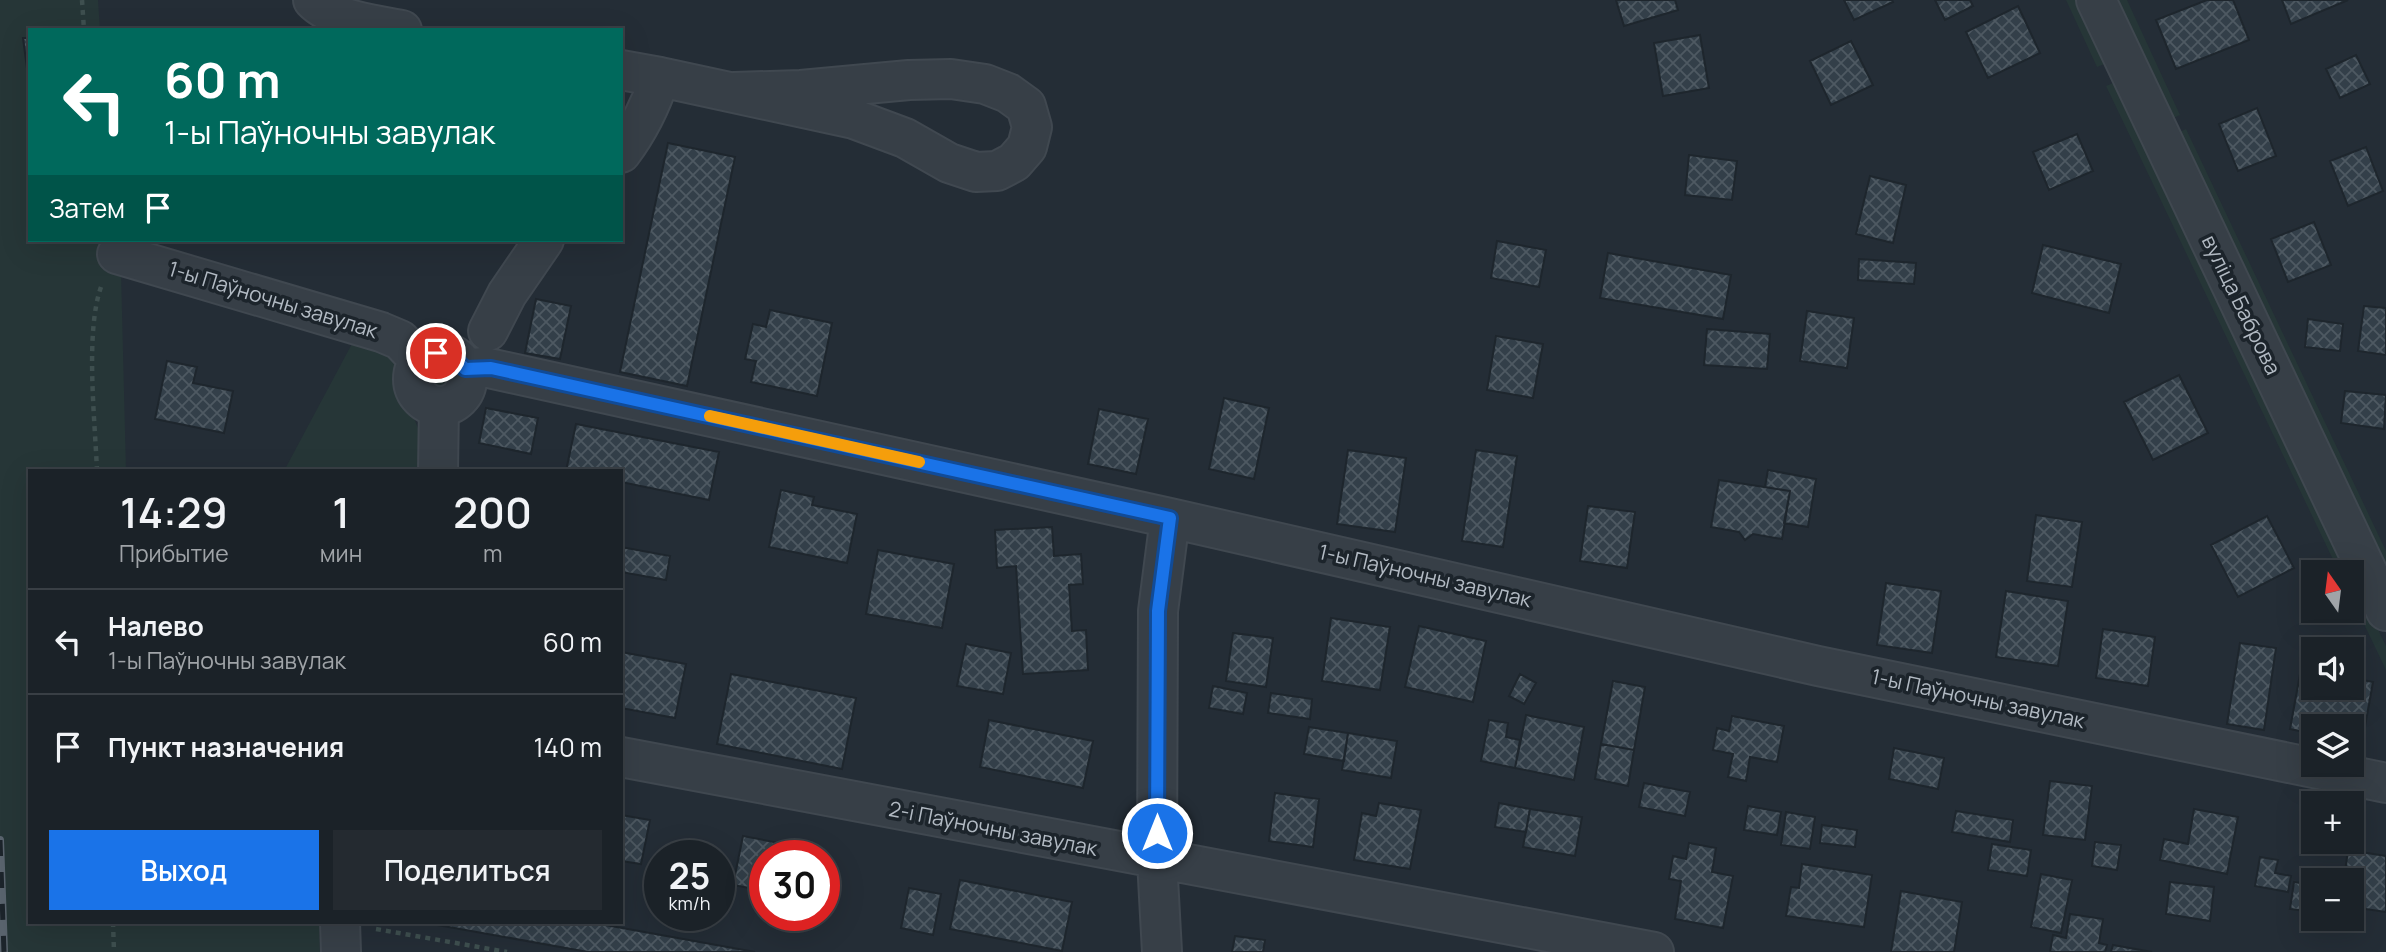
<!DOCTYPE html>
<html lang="ru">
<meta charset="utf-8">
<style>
:root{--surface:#1b2228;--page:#242a30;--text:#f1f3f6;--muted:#a0a4a8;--line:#393f45;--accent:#1a73e8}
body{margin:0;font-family:Manrope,sans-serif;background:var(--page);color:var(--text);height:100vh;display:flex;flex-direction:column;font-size:26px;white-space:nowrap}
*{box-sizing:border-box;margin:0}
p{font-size:23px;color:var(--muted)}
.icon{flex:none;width:38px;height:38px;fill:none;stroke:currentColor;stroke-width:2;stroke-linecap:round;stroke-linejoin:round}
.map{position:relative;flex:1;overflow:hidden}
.panel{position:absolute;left:28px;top:469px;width:595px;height:455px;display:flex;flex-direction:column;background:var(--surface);border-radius:0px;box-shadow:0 7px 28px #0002,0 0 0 2px var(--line)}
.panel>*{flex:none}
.guide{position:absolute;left:28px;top:28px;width:595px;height:214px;border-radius:0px;box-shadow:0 7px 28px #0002,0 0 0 2px var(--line);background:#00695c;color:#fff;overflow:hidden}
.needle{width:46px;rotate:346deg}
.tools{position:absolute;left:2301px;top:560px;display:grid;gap:14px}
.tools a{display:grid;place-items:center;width:63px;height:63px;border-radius:0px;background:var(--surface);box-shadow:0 7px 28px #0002,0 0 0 2px var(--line);font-size:35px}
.speed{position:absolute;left:644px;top:840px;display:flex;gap:14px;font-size:35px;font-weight:700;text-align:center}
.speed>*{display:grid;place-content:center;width:91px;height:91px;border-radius:50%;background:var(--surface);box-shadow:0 7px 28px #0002,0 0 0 2px var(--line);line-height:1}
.speed small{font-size:18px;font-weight:400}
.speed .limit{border:10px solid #d22;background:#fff;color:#111}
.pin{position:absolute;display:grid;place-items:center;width:60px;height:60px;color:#fff;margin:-30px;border:4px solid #fff;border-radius:50%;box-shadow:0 2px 7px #0007}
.me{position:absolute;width:77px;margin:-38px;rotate:0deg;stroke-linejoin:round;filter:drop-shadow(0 0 5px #0008)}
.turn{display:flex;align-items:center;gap:24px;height:147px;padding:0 21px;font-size:32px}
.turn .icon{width:91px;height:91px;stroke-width:2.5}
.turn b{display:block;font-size:49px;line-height:60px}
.then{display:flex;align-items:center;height:66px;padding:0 21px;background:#0003;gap:14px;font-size:26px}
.eta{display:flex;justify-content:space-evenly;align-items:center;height:119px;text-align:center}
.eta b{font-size:42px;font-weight:600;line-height:49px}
.cta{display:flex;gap:14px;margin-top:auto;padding:14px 21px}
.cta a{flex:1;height:80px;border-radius:0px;background:var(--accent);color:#fff;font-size:28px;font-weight:600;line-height:80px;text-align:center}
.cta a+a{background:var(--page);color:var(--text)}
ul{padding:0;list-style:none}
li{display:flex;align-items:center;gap:21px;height:105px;padding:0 21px;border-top:2px solid var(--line)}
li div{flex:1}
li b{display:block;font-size:26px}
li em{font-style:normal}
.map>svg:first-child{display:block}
.green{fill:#263637}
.building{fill:url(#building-cross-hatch);stroke:#1e262d;stroke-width:2}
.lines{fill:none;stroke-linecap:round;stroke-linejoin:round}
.minor-casing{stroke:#404850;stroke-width:42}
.path{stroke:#3e4f4f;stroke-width:4.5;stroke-dasharray:5 5;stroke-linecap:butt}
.minor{stroke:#373f47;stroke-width:38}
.rail-casing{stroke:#59636d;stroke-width:8}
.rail{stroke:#1c242b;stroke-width:5;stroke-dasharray:16;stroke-linecap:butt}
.route-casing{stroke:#114b97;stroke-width:18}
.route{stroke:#1a73e8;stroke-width:12}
.slow{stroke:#f59e0b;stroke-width:12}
.labels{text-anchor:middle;stroke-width:7;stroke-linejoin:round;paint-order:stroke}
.street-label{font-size:21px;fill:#b2bac3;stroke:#1c242b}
</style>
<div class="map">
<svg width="2386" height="952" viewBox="0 0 2386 952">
<defs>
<pattern id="building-cross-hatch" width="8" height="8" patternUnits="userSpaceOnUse" patternTransform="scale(1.75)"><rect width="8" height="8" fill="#333f49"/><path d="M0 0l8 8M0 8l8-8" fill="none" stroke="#4e5962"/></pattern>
</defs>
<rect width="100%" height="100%" fill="#242d36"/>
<path class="green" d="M 0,0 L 98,0 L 100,30 L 30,30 L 30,240 L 114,240 L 121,272 L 126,471 L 30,471 L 30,922 L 319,922 L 320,952 L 0,952 Z
M 2066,0 L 2077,0 L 2107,63 L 2097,67 Z
M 2114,0 L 2127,0 L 2180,115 L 2169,120 Z
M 2116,82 L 2351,572 L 2339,572 L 2106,86 Z
M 2186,129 L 2386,551 L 2386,577 L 2176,134 Z
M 354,340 L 376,347 L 394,358 L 404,394 L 418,428 L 422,450 L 422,471 L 284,471 Z
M 437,358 L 451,361 L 460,385 L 452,396 L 426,395 L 421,390 L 419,376 Z
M 2352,575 L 2386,646 L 2386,670 L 2352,599 Z"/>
<path class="building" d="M 1616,0 L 1675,0 L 1678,10 L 1624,26 Z
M 1844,0 L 1892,0 L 1893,2 L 1854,20 Z
M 1935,0 L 1970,0 L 1973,6 L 1945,20 Z
M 2207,0 L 2233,0 L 2249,40 L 2176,69 L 2156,20 Z
M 2282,0 L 2348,0 L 2291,24 Z
M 2018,6 L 2040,53 L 1988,78 L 1966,32 Z
M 1700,35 L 1709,88 L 1663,96 L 1654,43 Z
M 23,38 L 30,38 L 30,68 L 27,68 Z
M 1851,41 L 1873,85 L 1831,105 L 1810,61 Z
M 2356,55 L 2370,84 L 2340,98 L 2326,69 Z
M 2257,108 L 2276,156 L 2238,171 L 2219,124 Z
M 2077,134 L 2093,171 L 2049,190 L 2033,152 Z
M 668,143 L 735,157 L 687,386 L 620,372 Z
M 2366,147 L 2383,191 L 2348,206 L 2330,161 Z
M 1689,155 L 1737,161 L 1732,200 L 1685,195 Z
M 1870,176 L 1906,185 L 1893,243 L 1856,234 Z
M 2314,222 L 2331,265 L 2288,282 L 2271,239 Z
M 1497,241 L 1546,250 L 1539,287 L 1491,278 Z
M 2043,245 L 2121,264 L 2109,313 L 2032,293 Z
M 1608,253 L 1731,275 L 1723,319 L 1600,298 Z
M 1859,259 L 1916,263 L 1914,284 L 1858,280 Z
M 536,299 L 571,306 L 560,359 L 525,353 Z
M 2364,306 L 2386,308 L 2386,355 L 2358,351 Z
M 770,310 L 832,323 L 817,396 L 751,382 L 756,361 L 745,359 L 753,324 L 766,327 Z
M 1807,311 L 1854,318 L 1847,368 L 1800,361 Z
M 2308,319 L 2343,324 L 2340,351 L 2305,347 Z
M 1707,329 L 1770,334 L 1767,369 L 1704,365 Z
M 1496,336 L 1543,344 L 1533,398 L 1487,390 Z
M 167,361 L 197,367 L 193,383 L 233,391 L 224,433 L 155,419 Z
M 2179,375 L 2208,433 L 2153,460 L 2124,402 Z
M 2345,391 L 2386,395 L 2384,429 L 2341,423 Z
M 1224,398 L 1269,408 L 1254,479 L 1209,469 Z
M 486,408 L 538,418 L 531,454 L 479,443 Z
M 1099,409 L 1148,419 L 1136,474 L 1088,464 Z
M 576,424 L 719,452 L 709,500 L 621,482 L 621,471 L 566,471 Z
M 1348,450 L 1406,458 L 1395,532 L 1337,524 Z
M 1476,450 L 1517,456 L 1503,547 L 1462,541 Z
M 1768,470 L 1816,479 L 1808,527 L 1784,523 L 1790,491 L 1765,487 Z
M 1719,480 L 1790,491 L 1782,539 L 1753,534 L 1745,540 L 1739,532 L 1711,527 Z
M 781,490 L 814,497 L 812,505 L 857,514 L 847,563 L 769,547 Z
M 1588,506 L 1635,512 L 1627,568 L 1580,561 Z
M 2036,515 L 2082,522 L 2072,587 L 2027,581 Z
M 2267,516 L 2294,568 L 2238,597 L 2211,545 Z
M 1052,527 L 1054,556 L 1081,554 L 1083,584 L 1069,585 L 1072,631 L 1086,630 L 1088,670 L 1023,674 L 1016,566 L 997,568 L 995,530 Z
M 621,547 L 670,556 L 666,580 L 621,572 Z
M 878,550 L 954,564 L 942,628 L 866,614 Z
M 1886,583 L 1941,591 L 1932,653 L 1877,645 Z
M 2006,591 L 2068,601 L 2058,666 L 1996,657 Z
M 1331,618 L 1390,627 L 1380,690 L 1322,681 Z
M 1419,626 L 1486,641 L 1473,702 L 1405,687 Z
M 2103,629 L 2155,637 L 2148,686 L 2096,678 Z
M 1233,633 L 1273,638 L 1266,687 L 1226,681 Z
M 2240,643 L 2276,648 L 2264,730 L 2227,724 Z
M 966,644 L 1011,653 L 1003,694 L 957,686 Z
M 621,652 L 686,664 L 675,718 L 621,708 Z
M 2301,669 L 2314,671 L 2314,688 L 2352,688 L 2352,678 L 2373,682 L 2362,743 L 2352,741 L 2352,726 L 2314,726 L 2314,734 L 2290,729 Z
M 731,674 L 856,698 L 842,769 L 717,744 Z
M 1520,674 L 1536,683 L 1524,704 L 1509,696 Z
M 1613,681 L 1645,687 L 1634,750 L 1601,744 Z
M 1213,686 L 1247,693 L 1243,714 L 1209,708 Z
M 1271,693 L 1312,699 L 1310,719 L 1268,713 Z
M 1526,715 L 1584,727 L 1574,780 L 1515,768 Z
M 1732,716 L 1784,726 L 1777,762 L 1750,757 L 1746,781 L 1728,777 L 1733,754 L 1713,750 L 1717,728 L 1729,731 Z
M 989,720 L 1093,741 L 1083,788 L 980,767 Z
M 1489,720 L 1508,723 L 1506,737 L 1520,740 L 1515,768 L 1481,761 Z
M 1309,727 L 1348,733 L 1344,761 L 1304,754 Z
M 1348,733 L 1397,741 L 1391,778 L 1342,770 Z
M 1601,744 L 1634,750 L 1628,786 L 1595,779 Z
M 1894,748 L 1944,758 L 1938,789 L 1889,779 Z
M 2050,781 L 2092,786 L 2085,840 L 2043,835 Z
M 1644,783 L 1690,792 L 1685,816 L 1639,807 Z
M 1275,793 L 1319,799 L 1313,847 L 1269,841 Z
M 1379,803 L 1421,810 L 1410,869 L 1354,860 L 1362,813 L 1376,816 Z
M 1499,803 L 1530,809 L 1526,832 L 1495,827 Z
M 1748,806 L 1781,812 L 1777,835 L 1744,830 Z
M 1530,809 L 1582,817 L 1575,856 L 1523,847 Z
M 2194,809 L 2238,817 L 2227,874 L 2160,860 L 2164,839 L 2188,844 Z
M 1956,811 L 2013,820 L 2010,842 L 1952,832 Z
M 1786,812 L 1815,817 L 1810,849 L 1781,845 Z
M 621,815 L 650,820 L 641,864 L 621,861 Z
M 1822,825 L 1857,830 L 1855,847 L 1820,843 Z
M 743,836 L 825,852 L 824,856 L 765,856 L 765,891 L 733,885 Z
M 2095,842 L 2121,845 L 2117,870 L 2092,866 Z
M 1689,843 L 1716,848 L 1712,872 L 1733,876 L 1723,928 L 1675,919 L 1681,881 L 1669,879 L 1673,856 L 1686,859 Z
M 1992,844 L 2031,850 L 2027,876 L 1988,870 Z
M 2348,850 L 2386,856 L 2386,912 L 2352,907 L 2352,880 L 2344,880 Z
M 2260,857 L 2278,860 L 2275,873 L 2291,876 L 2288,892 L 2255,886 Z
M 1802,864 L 1872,875 L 1864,927 L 1786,916 L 1791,887 L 1799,888 Z
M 2041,874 L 2072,880 L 2061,933 L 2031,927 Z
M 960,880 L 1072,902 L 1062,951 L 950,929 Z
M 2170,882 L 2214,887 L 2210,921 L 2166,914 Z
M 2294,882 L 2314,885 L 2314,912 L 2290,909 Z
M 909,888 L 941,894 L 933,935 L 901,928 Z
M 1901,891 L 1962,902 L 1954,952 L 1891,952 Z
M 2070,914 L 2103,919 L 2099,943 L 2107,945 L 2105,952 L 2050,952 L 2053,935 L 2066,938 Z
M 421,922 L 589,922 L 755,952 L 588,952 Z
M 1235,936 L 1265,940 L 1263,952 L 1232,952 Z
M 2113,945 L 2152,952 L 2111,952 Z"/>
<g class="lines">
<g class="minor-casing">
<path id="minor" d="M 313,0 C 332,20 376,25 402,30
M 2096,0 L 2386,611
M 621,70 L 660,77 C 651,105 639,129 621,153
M 660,77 L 854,119 L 905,138 L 949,163 L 976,172 L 997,171 L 1014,162 L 1027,147 L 1032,127 L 1026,106 L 1008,93 L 985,84 L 951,79 L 909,80 L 801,90 L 734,92
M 117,254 L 381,332 L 400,340 L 420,361
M 488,331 L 507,294 L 544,240
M413 379a27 27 0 1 1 54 0a27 27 0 1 1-54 0Z
M 465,369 L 484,367 L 566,385 L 1170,518 L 1818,666 L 2386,783
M 438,471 L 439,406
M 621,757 L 1654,952
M 340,922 L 341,952
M 1162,952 L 1157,860 L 1158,611 L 1170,518"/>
</g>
<path class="path" d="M 82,0 L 84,30
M 97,471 C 95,420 85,332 101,287
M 113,922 L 114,952
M 376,929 L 507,952"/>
<use href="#minor" class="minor"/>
<g class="rail-casing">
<path id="rail" d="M 0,840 L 4,952"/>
</g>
<use href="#rail" class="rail"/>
</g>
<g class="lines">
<g class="route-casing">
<path id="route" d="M 436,353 L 453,356 L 465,369 L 491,368 L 1170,518 L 1158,611 L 1157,833"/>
</g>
<use href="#route" class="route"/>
<path class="slow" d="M 710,416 L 919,462"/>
</g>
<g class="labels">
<g class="street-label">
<text transform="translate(273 300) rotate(17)" y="7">1-ы Паўночны завулак</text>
<text transform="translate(2241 305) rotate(64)" y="7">вуліца Баброва</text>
<text transform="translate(1425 576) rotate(13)" y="7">1-ы Паўночны завулак</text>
<text transform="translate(1978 699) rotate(12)" y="7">1-ы Паўночны завулак</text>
<text transform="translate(993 829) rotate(11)" y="7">2-і Паўночны завулак</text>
</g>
</g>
</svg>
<div class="tools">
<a><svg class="needle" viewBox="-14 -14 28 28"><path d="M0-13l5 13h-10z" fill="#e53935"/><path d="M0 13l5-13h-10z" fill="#a0a4a8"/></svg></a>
<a><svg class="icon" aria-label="sound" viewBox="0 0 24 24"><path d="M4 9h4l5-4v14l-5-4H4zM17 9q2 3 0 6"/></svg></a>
<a><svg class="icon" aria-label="layers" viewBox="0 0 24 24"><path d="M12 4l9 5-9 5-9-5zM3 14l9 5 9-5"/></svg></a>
<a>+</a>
<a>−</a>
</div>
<div class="speed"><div>25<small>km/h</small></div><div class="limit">30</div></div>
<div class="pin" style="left:436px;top:353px;background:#d93025"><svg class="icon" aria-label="arrive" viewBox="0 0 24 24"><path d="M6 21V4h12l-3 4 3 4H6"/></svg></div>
<svg class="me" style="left:1157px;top:833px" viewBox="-20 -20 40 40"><circle r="17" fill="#1a73e8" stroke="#fff" stroke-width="3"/><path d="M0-11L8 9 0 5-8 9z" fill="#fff"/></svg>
<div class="guide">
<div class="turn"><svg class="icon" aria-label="left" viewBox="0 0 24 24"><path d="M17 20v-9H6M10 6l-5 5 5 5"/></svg><div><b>60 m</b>1-ы Паўночны завулак</div></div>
<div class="then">Затем<svg class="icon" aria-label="arrive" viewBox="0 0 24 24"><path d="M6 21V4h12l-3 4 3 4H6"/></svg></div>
</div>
<section class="panel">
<div class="eta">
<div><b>14:29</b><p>Прибытие</p></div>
<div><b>1</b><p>мин</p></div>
<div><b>200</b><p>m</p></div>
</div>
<ul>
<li><svg class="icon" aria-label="left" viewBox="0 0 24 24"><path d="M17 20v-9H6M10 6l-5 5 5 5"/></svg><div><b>Налево</b><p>1-ы Паўночны завулак</p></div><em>60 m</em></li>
<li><svg class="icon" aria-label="arrive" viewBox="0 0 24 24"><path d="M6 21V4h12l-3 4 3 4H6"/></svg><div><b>Пункт назначения</b></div><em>140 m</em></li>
</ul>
<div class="cta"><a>Выход</a><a>Поделиться</a></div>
</section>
</div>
